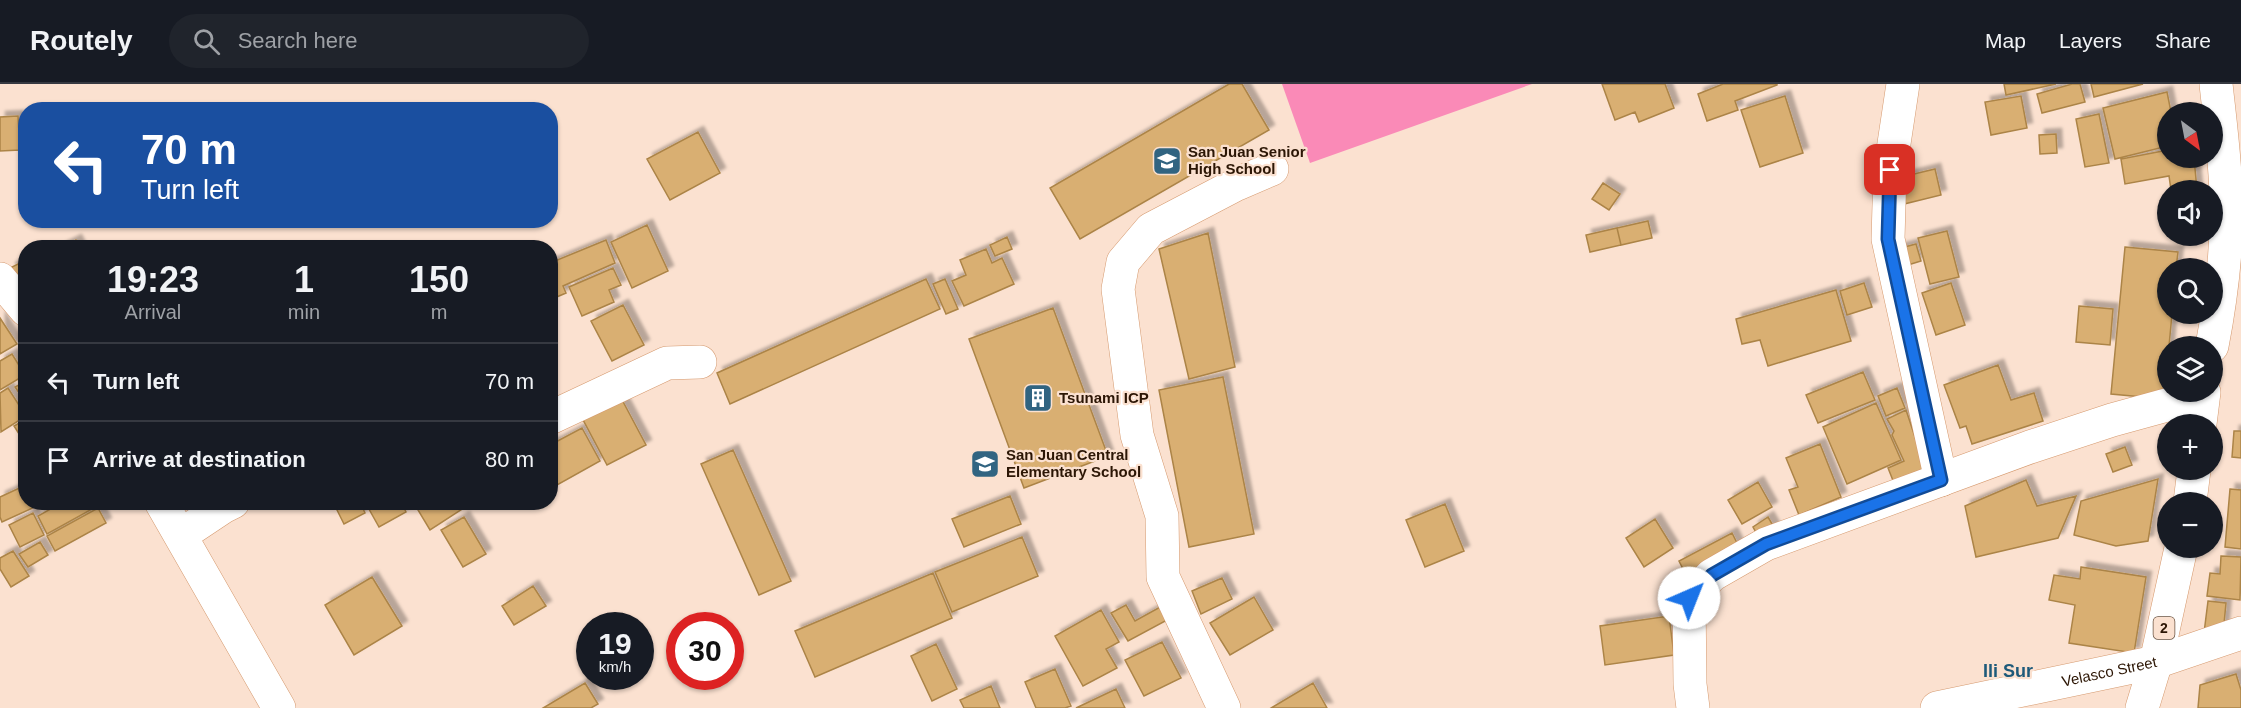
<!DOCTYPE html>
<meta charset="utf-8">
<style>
:root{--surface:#171b24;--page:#20242c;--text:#f1f3f6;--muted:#9ea1a6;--line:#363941}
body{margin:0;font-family:Arial,sans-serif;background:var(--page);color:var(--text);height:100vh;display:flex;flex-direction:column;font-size:22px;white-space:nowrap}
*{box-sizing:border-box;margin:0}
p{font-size:20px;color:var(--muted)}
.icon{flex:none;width:33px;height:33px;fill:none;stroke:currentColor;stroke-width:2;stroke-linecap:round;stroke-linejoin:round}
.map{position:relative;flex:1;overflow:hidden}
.panel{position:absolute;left:18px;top:156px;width:540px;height:270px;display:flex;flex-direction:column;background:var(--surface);border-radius:24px;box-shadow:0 2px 4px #0004}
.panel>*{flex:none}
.guide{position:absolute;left:18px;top:18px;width:540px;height:126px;border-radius:24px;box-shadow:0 2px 4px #0004;background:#1a4fa0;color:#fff;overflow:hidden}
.needle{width:39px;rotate:148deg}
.tools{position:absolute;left:2157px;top:18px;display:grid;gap:12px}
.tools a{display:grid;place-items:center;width:66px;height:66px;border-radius:50%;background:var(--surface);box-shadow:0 2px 4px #0004;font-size:30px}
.speed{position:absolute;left:576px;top:528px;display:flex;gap:12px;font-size:30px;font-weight:700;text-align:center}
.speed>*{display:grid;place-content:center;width:78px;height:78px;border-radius:50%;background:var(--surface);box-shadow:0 2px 4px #0004;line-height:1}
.speed small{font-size:15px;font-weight:400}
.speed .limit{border:9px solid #d22;background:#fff;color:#111}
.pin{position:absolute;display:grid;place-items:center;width:51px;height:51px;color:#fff;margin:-26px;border-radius:12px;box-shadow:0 3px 9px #0006}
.me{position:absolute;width:66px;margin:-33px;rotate:44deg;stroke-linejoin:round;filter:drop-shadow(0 0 4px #0008)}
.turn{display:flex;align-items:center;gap:21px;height:126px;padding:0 24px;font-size:27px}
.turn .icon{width:78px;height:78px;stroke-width:2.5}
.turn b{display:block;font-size:42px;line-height:51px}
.eta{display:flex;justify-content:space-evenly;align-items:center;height:102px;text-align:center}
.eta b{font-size:36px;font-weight:600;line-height:42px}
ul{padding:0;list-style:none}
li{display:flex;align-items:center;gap:18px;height:78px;padding:0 24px;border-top:2px solid var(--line)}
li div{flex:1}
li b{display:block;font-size:22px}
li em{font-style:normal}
header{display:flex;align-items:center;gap:36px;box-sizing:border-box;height:84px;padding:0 30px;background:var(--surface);border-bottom:2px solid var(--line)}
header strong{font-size:28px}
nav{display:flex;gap:33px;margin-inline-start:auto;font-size:21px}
.search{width:420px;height:54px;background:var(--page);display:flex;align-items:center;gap:15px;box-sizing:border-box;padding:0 21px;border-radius:33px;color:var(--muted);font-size:22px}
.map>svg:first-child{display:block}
.green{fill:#fa8ab7}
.building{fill:#d9af72;stroke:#ac8447;stroke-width:1.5;filter:url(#shadow)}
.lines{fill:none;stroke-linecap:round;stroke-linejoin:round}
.minor-casing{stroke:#d5996e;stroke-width:34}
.highway-casing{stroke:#d5996e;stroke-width:34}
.minor{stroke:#fff;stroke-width:33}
.highway{stroke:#fff;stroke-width:33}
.route-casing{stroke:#114b97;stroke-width:15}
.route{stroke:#1a73e8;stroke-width:10}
.labels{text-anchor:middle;stroke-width:4.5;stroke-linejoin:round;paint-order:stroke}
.shield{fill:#fbe1d0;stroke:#6a5342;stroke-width:1.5}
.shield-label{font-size:14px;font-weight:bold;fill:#2c1605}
.poi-label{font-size:15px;font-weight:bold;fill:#2c1605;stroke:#fbe1d0;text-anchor:start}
.street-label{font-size:15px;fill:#2c1605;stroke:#fbe1d0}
.quarter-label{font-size:18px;font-weight:bold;fill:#1e5a7a;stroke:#fbe1d0}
</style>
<header>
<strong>Routely</strong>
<div class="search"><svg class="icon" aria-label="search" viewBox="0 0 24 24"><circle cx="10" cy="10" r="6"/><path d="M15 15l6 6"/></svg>Search here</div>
<nav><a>Map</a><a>Layers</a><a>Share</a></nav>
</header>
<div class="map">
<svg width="2241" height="624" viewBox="0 0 2241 624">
<defs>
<filter id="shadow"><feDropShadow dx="5.5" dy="-5.5" stdDeviation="1.5" flood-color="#0004"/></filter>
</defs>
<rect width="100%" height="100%" fill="#fbe1d0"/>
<path class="green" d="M 1282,0 L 1532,0 L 1310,79 Z"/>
<path class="building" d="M 1229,0 L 1242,0 L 1269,46 L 1080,155 L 1050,104 Z
M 1602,0 L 1665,0 L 1674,24 L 1639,38 L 1635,28 L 1615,36 Z
M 1723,0 L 1777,0 L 1777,1 L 1735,17 L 1738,26 L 1707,37 L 1698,10 Z
M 2004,0 L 2056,0 L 2006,11 Z
M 2072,0 L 2080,0 L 2085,18 L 2042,29 L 2037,10 Z
M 2091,0 L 2143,0 L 2094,13 Z
M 2167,8 L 2171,28 L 2168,28 L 2168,62 L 2115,75 L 2103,24 Z
M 1785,12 L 1803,69 L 1760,83 L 1741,26 Z
M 2021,12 L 2027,44 L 1991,51 L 1985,18 Z
M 2099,30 L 2109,79 L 2085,83 L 2076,35 Z
M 18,32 L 20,66 L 0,67 L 0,33 Z
M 698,48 L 720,89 L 670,116 L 647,75 Z
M 2056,50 L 2057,69 L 2040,70 L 2039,51 Z
M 2168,66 L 2168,74 L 2194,74 L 2197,106 L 2171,106 L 2169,92 L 2125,100 L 2121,75 Z
M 1935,85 L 1941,111 L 1900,121 L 1893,95 Z
M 1603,99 L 1620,110 L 1609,126 L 1592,115 Z
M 1648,137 L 1652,154 L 1621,161 L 1617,144 Z
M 647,141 L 668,187 L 632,204 L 611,158 Z
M 1617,144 L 1621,161 L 1590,168 L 1586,151 Z
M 1947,147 L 1959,193 L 1930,200 L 1918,154 Z
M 1208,149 L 1235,283 L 1189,295 L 1159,165 Z
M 1007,153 L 1012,165 L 995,172 L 990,161 Z
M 76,156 L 80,164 L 60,164 Z
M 606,156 L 615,179 L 563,202 L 566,209 L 552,215 L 550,210 L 550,179 Z
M 1916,160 L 1921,177 L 1898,184 L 1893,166 Z
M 2125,163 L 2178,168 L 2176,184 L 2168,184 L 2168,230 L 2172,230 L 2169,262 L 2168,262 L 2164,315 L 2111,310 Z
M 986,165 L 992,179 L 1002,174 L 1014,200 L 964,222 L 952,197 L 966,191 L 960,176 Z
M 26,176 L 26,210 L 10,184 Z
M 613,184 L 621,201 L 609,206 L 614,218 L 582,232 L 569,203 Z
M 926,195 L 940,225 L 730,320 L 717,289 Z
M 945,195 L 958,225 L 946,230 L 933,200 Z
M 1864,199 L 1872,223 L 1847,231 L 1840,207 Z
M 1951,199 L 1965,241 L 1936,251 L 1922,209 Z
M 1836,206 L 1851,257 L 1768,282 L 1760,256 L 1742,260 L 1736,235 Z
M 623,221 L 644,261 L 612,277 L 591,237 Z
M 2079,222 L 2113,225 L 2110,261 L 2076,258 Z
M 1053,224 L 1108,372 L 1024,404 L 969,255 Z
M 0,234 L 17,260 L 0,270 Z
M 12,270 L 25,291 L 0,306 L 0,277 Z
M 1998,281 L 2011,316 L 2034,309 L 2043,337 L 1972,360 L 1966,342 L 1960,344 L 1944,301 Z
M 1863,288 L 1875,316 L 1818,339 L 1806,311 Z
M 1223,293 L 1254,450 L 1189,463 L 1159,306 Z
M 26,297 L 26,319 L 15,303 Z
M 8,304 L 26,332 L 1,348 L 0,309 Z
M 1897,304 L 1905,324 L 1886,332 L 1878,312 Z
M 620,312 L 646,361 L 607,381 L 581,332 Z
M 1876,319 L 1901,376 L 1847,400 L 1823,343 Z
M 1906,326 L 1928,392 L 1896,404 L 1888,384 L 1904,377 L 1892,351 L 1894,347 L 1887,335 Z
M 26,335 L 26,361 L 14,342 Z
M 582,344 L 600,377 L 557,401 L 550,389 L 550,361 Z
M 2234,347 L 2241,347 L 2241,374 L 2232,373 Z
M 1820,360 L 1841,413 L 1799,431 L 1789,406 L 1798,403 L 1786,374 Z
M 2125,363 L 2132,381 L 2113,388 L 2106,370 Z
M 733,366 L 791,497 L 759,511 L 701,380 Z
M 2158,395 L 2148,457 L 2116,462 L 2074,451 L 2081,417 Z
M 2026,396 L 2037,422 L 2076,412 L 2058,454 L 1976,473 L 1965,422 Z
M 1758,398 L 1772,423 L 1742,440 L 1728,416 Z
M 26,401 L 26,418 L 35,418 L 37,422 L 2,438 L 0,433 L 0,413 Z
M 2230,405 L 2241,406 L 2241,465 L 2225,463 Z
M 1010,412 L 1021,440 L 964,463 L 952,435 Z
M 63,418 L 91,418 L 94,424 L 47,450 L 38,432 Z
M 333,418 L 360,418 L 365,429 L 344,440 Z
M 365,418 L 401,418 L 406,428 L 379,443 Z
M 430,418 L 473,418 L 430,446 L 418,426 Z
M 1445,420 L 1464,467 L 1425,483 L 1406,436 Z
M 98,424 L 106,439 L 55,467 L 47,452 Z
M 33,429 L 44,451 L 20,463 L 9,441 Z
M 464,433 L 486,470 L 463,483 L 441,446 Z
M 1768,433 L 1775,445 L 1759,454 L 1753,443 Z
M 1655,435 L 1673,464 L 1644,483 L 1626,454 Z
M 1732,449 L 1742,469 L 1682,512 L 1672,504 L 1685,489 L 1679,477 Z
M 1022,453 L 1038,492 L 952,528 L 935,488 Z
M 40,458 L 48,471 L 28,483 L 19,470 Z
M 13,467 L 29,492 L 11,503 L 0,485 L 0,474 Z
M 2221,472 L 2241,473 L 2240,516 L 2207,512 L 2210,489 L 2220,490 Z
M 2081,483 L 2146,493 L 2134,569 L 2069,559 L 2075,521 L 2049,516 L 2054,491 L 2080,495 Z
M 933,489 L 952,534 L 815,593 L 795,547 Z
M 372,493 L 402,542 L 354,571 L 325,521 Z
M 1222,494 L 1232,515 L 1201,530 L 1192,507 Z
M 533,502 L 546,522 L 514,541 L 502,522 Z
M 1254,513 L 1273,546 L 1230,571 L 1210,539 Z
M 2208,517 L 2226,519 L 2223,550 L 2204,549 Z
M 1126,521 L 1135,537 L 1162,522 L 1169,535 L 1128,557 L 1111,529 Z
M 1101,526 L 1119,558 L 1106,565 L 1117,584 L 1083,602 L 1055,552 Z
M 1669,532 L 1674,571 L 1605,581 L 1600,542 Z
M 1162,558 L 1181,594 L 1144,612 L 1125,576 Z
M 936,560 L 957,605 L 932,617 L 911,572 Z
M 1055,585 L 1071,622 L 1065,624 L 1036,624 L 1025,598 Z
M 2236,590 L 2241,606 L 2241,624 L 2198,624 L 2200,601 Z
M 585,599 L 598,620 L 591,624 L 543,624 Z
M 1313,599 L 1327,624 L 1271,624 Z
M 991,602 L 1000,624 L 964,624 L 960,616 Z
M 1116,605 L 1125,624 L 1076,624 Z"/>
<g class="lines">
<g class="minor-casing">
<g id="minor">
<path d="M 1903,0 L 1890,86 L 1888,155 L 1941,396"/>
<path d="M 0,195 L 26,226"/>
<path d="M 550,334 L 667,279 L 700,278"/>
<path d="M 161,418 L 279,624"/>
<path d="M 181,451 L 223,423 L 233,418"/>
<path d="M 1224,624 L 1163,493 L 1162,432 L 1137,351 L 1118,205 L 1123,178 L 1151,145 L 1237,100 L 1272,85"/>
<path d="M 1693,624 L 1690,600 L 1689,514 L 1712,491 L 1766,460 L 2030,363 L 2112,336 L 2203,311"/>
<path id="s1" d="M 1937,624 L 2156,578 L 2241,549"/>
</g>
</g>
<g class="highway-casing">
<path id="highway" d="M 2212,262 C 2221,215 2228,159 2226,111 C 2225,74 2220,37 2216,0
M 2200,340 L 2204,308
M 2190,418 L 2194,386
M 2142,624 L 2156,578 L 2181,464"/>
</g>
<use href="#minor" class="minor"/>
<use href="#highway" class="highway"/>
</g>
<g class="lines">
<g class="route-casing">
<path id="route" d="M 1689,514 L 1712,491 L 1766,460 L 1941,396 L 1888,155 L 1890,86"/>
</g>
<use href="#route" class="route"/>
</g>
<defs>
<g id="school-square" transform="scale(1.5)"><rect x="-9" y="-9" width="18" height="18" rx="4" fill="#316481" stroke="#fbe1d0"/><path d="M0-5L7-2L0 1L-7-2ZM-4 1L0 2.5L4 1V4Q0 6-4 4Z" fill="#fff"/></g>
<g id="building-square" transform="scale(1.5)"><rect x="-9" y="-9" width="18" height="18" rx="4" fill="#316481" stroke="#fbe1d0"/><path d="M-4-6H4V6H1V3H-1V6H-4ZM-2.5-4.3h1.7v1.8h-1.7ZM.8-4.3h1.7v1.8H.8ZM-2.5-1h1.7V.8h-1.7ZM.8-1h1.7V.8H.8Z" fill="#fff"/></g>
</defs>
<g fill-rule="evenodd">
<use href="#school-square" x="1167" y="77"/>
<use href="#building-square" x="1038" y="314"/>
<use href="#school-square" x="985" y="380"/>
</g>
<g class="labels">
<rect class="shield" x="2153.5" y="533" width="21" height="22" rx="4.5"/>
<g class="shield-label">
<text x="2164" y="549">2</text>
</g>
<g class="poi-label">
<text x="1188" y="73">San Juan Senior<tspan x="1188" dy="17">High School</tspan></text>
<text x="1059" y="319">Tsunami ICP</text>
<text x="1006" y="376">San Juan Central<tspan x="1006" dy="17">Elementary School</tspan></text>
</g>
<g class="street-label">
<text dy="5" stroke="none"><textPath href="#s1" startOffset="176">Velasco Street</textPath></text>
</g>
<g class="quarter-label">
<text x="2008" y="593">Ili Sur</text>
</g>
</g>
</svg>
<div class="tools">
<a><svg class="needle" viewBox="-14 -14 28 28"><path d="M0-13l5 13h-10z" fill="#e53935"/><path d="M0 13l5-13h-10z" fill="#9ea1a6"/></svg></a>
<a><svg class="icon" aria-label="sound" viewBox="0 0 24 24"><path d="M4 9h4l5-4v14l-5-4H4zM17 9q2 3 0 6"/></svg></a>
<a><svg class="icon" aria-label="search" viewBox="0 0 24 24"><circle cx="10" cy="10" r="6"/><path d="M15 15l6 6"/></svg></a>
<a><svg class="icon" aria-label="layers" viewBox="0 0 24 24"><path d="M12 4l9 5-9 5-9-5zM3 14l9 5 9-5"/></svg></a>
<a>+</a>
<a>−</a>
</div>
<div class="speed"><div>19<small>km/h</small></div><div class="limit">30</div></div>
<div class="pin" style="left:1890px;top:86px;background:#d93025"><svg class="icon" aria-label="arrive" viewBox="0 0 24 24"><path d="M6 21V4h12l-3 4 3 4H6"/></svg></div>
<svg class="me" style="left:1689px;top:514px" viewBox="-20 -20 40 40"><circle r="19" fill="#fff"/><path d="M0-13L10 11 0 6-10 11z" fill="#1a73e8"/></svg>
<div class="guide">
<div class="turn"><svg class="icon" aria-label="left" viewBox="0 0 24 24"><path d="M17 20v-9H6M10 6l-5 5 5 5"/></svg><div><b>70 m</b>Turn left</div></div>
</div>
<section class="panel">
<div class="eta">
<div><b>19:23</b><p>Arrival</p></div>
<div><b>1</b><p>min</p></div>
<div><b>150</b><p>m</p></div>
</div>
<ul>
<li><svg class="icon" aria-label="left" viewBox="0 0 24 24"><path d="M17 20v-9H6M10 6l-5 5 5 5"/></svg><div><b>Turn left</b></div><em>70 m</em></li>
<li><svg class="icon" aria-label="arrive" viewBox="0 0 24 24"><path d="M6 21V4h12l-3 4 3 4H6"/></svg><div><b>Arrive at destination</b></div><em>80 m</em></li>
</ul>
</section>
</div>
